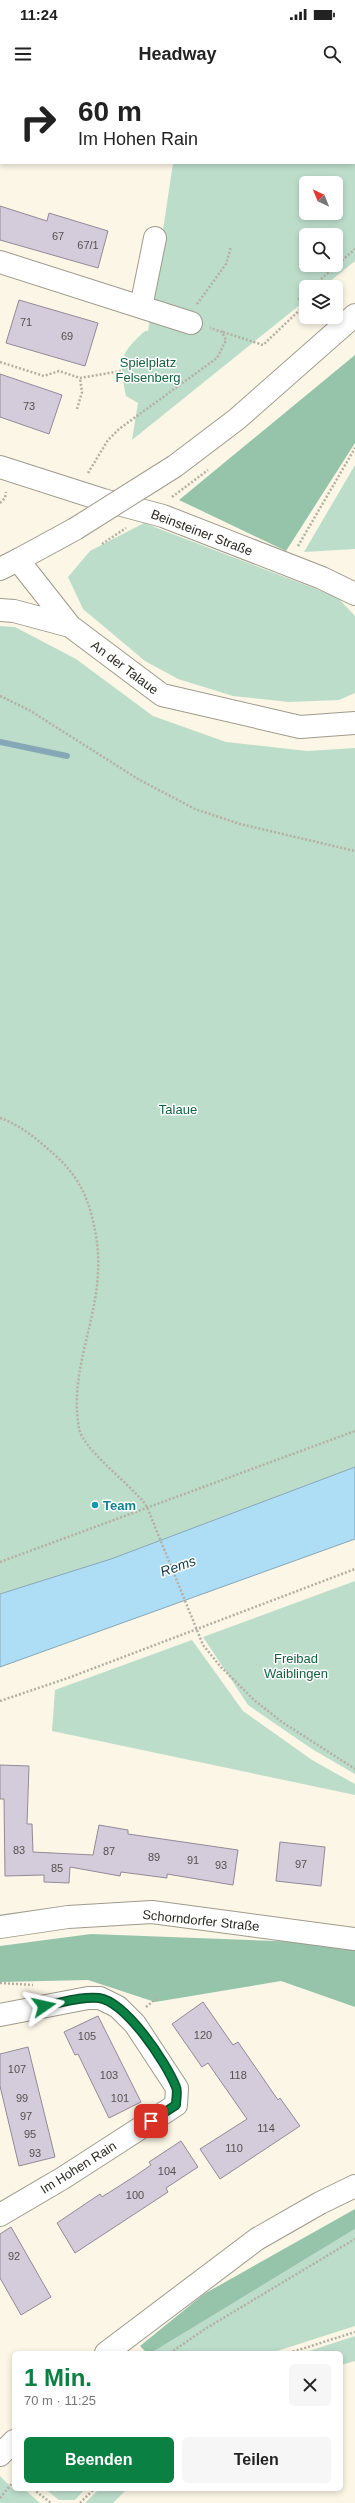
<!DOCTYPE html>
<html lang="de">
<meta charset="utf-8">
<style>
:root{--surface:#fff;--page:#f6f6f6;--text:#222;--muted:#767676;--accent:#0b8043}
body{margin:0;font-family:Arial,sans-serif;background:var(--page);color:var(--text);height:100vh;display:flex;flex-direction:column;font-size:15px;white-space:nowrap}
*{box-sizing:border-box;margin:0}
p{font-size:13px;color:var(--muted)}
.icon{flex:none;width:22px;height:22px;fill:none;stroke:currentColor;stroke-width:2;stroke-linecap:round;stroke-linejoin:round}
.map{position:relative;flex:1;overflow:hidden}
.sheet{position:absolute;left:12px;top:2271px;width:331px;height:140px;display:flex;flex-direction:column;background:var(--surface);border-radius:6px;box-shadow:0 2px 6px #0003}
.sheet>*{flex:none}
.hud{position:absolute;left:0px;top:0px;width:355px;height:84px;box-shadow:0 2px 6px #0003;background:#fff;color:var(--text);overflow:hidden}
.needle{width:26px;rotate:317deg}
.tools{position:absolute;left:299px;top:96px;display:grid;gap:8px}
.tools a{display:grid;place-items:center;width:44px;height:44px;border-radius:6px;background:var(--surface);box-shadow:0 2px 6px #0003;font-size:20px}
.pin{position:absolute;display:grid;place-items:center;width:34px;height:34px;color:#fff;margin:-17px;border-radius:8px;box-shadow:0 2px 6px #0006}
.me{position:absolute;width:44px;margin:-22px;rotate:79deg;stroke-linejoin:round;filter:drop-shadow(0 0 3px #0008)}
.turn{display:flex;align-items:center;gap:14px;height:84px;padding:0 12px;font-size:18px}
.turn .icon{width:52px;height:52px;stroke-width:2.5}
.turn b{display:block;font-size:28px;line-height:34px}
.round{display:grid;place-items:center;flex:none;width:42px;height:42px;border-radius:6px;background:var(--page)}
.summary{display:flex;align-items:center;justify-content:space-between;height:68px;padding:0 12px}
h1{font-size:24px;font-weight:700;line-height:30px;color:var(--accent)}
.action{display:flex;gap:8px;margin-top:auto;padding:8px 12px}
.action a{flex:1;height:46px;border-radius:6px;background:var(--accent);color:#fff;font-size:16px;font-weight:700;line-height:46px;text-align:center}
.action a+a{background:var(--page);color:var(--text)}
.status{display:flex;justify-content:space-between;align-items:center;height:28px;padding:0 20px;background:var(--surface);direction:ltr}
.status svg{height:11px;fill:currentColor}
header{display:flex;justify-content:space-between;align-items:center;height:52px;padding:0 12px;background:var(--surface);font-size:18px;font-weight:700}
.map>svg:first-child{display:block}
.green{fill:#bdddcb;fill-rule:evenodd}
.forest{fill:#96c4ab}
.water{fill:#aedef6;stroke:#86a7b6}
.lines{fill:none;stroke-linecap:round;stroke-linejoin:round}
.stream{stroke:#86a7b6;stroke-width:6}
.building{fill:#d5ccdb;stroke:#928a98}
.minor-casing{stroke:#9f9a8b;stroke-width:24}
.tertiary-casing{stroke:#9f9a8b;stroke-width:24}
.secondary-casing{stroke:#9f9a8b;stroke-width:24}
.trunk-casing{stroke:#9f9a8b;stroke-width:24}
.path{stroke:#b4afa2;stroke-width:2.5;stroke-dasharray:2 2;stroke-linecap:butt}
.minor{stroke:#fff;stroke-width:22}
.tertiary{stroke:#fff;stroke-width:22}
.secondary{stroke:#fff;stroke-width:22}
.trunk{stroke:#fff;stroke-width:22}
.trunk-bridge-casing{stroke:#9f9a8b;stroke-width:24;stroke-linecap:butt}
.trunk-bridge{stroke:#fff;stroke-width:22}
.route-casing{stroke:#07532c;stroke-width:10}
.route{stroke:#0b8043;stroke-width:7}
.culture-dot{fill:#0f9aa8;stroke:#fff;stroke-width:1.5}
.labels{text-anchor:middle;stroke-width:3;stroke-linejoin:round;paint-order:stroke}
.number-label{font-size:11px;fill:#555150}
.park-label{font-size:13px;fill:#126242;stroke:#fff}
.street-label{font-size:13px;fill:#2a2822;stroke:#fff}
.culture-label{font-size:13px;font-weight:bold;fill:#0d838f;stroke:#fff;text-anchor:start}
.water-label{font-size:14px;font-style:italic;fill:#123a4c;stroke:#fff}
</style>
<div class="status"><b>11:24</b><svg viewBox="0 0 49 12"><path d="M0 12V9h3v3zM5 12V6h3v6zM10 12V3h3v9zM15 12V0h3v12zM26 1h20v11H26zM47 4h2v5h-2z"/></svg></div>
<header><svg class="icon" aria-label="menu" viewBox="0 0 24 24"><path d="M4 6h16M4 12h16M4 18h16"/></svg>Headway<svg class="icon" aria-label="search" viewBox="0 0 24 24"><circle cx="10" cy="10" r="6"/><path d="M15 15l6 6"/></svg></header>
<div class="map">
<svg width="355" height="2423" viewBox="0 0 355 2423">
<rect width="100%" height="100%" fill="#fcf6e6"/>
<path class="green" d="M 65,0 L 355,0 L 355,181 L 323,207 L 306,207 L 306,220 L 132,360 L 138,323 L 126,316 C 119,282 118,275 145,251 L 148,251 L 173,83 L 354,83 L 354,1 ZM 306,103 L 336,103 L 336,133 L 306,133 ZM 306,155 L 336,155 L 336,185 L 306,185 Z
M 355,385 L 355,469 L 304,472 Z
M 144,443 L 337,517 L 355,536 L 355,613 L 339,620 L 289,622 L 233,616 L 178,599 L 145,581 L 83,529 L 68,497 L 90,471 Z
M 0,546 L 15,547 L 76,579 L 153,636 L 226,662 L 307,671 L 355,668 L 355,1387 L 111,1479 L 0,1514 Z
M 355,1501 L 355,1694 L 312,1669 L 248,1625 L 203,1557 Z
M 192,1560 L 243,1631 L 312,1680 L 355,1704 L 355,1715 L 52,1651 L 55,1610 Z
M 355,2149 L 355,2246 L 271,2273 L 151,2273 Z
M 355,2256 L 355,2281 L 341,2285 L 341,2273 L 303,2273 Z
M 0,2396 L 15,2411 L 24,2409 L 40,2423 L 0,2423 Z
M 45,2409 L 85,2409 L 75,2420 L 59,2420 Z
M 99,2409 L 127,2409 L 113,2423 L 85,2423 Z"/>
<path class="forest" d="M 355,275 L 355,363 L 286,471 L 179,420 Z
M 91,1854 L 328,1863 L 355,1869 L 355,1927 L 281,1901 L 155,1922 L 88,1900 L 0,1902 L 0,1866 Z
M 355,2129 L 355,2149 L 151,2273 L 147,2273 L 140,2266 L 204,2214 Z"/>
<path class="water" d="M 355,1387 L 355,1459 L 0,1587 L 0,1514 L 111,1479 Z"/>
<g class="lines">
<path class="stream" d="M 0,662 L 67,676"/>
</g>
<path class="building" d="M 0,126 L 47,141 L 49,133 L 108,151 L 98,188 L 0,160 Z
M 19,220 L 98,243 L 85,286 L 6,263 Z
M 0,294 L 62,315 L 49,354 L 0,337 Z
M 0,1685 L 29,1686 L 27,1744 L 32,1744 L 33,1772 L 93,1775 L 99,1745 L 128,1750 L 128,1754 L 238,1770 L 233,1805 L 167,1794 L 167,1798 L 121,1792 L 120,1796 L 70,1787 L 69,1803 L 44,1802 L 44,1795 L 5,1796 L 4,1719 L 0,1719 Z
M 280,1762 L 325,1767 L 321,1806 L 276,1801 Z
M 203,1922 L 233,1965 L 238,1962 L 278,2020 L 280,2018 L 300,2046 L 220,2099 L 200,2069 L 247,2039 L 208,1983 L 202,1987 L 172,1944 Z
M 98,1936 L 141,2022 L 109,2038 L 78,1974 L 75,1975 L 64,1952 Z
M 28,1967 L 55,2077 L 19,2086 L 0,2006 L 0,1974 Z
M 181,2061 L 198,2087 L 166,2108 L 168,2112 L 75,2173 L 57,2143 L 100,2114 L 102,2117 L 135,2096 L 151,2085 L 149,2082 Z
M 11,2147 L 51,2217 L 21,2235 L 0,2198 L 0,2154 Z"/>
<g class="lines">
<g class="minor-casing">
<path id="minor" d="M 0,182 L 191,243
M 141,227 L 155,158
M 0,387 L 103,420 L 163,436 L 322,498 L 355,514
M 0,1935 L 88,1918 L 100,1918 L 118,1927 L 135,1944 L 177,2008 L 176,2025 L 63,2098 L 0,2135"/>
</g>
<g class="tertiary-casing">
<path id="tertiary" d="M 0,489 L 18,480 L 70,546 L 162,615 L 300,647 L 355,643
M 0,530 L 14,531 L 70,546
M 0,1847 L 68,1837 L 152,1832 L 355,1859"/>
</g>
<g class="secondary-casing">
<path id="secondary" d="M 106,2273 L 257,2159 L 320,2123 L 355,2106
M 0,2375 L 14,2361"/>
</g>
<g class="trunk-casing">
<path id="trunk" d="M 175,386 L 237,339 L 355,235
M 18,480 L 75,449"/>
</g>
<path class="path" d="M 312,207 L 355,169
M 306,213 L 299,219 L 306,224
M 197,224 L 226,184 L 231,167
M 223,252 L 263,265 L 306,224
M 0,282 L 44,296 L 59,291 L 80,298 L 121,291
M 77,329 L 82,312 L 80,298
M 88,393 L 108,360 L 119,349 L 217,278 L 226,260 L 222,252 L 210,248
M 172,417 L 208,390
M 0,423 L 5,418 L 6,412
M 102,464 L 126,448
M 298,466 L 355,368
M 0,616 L 29,630 L 138,699 L 195,729 L 240,744 L 355,771
M 0,1038 C 21,1045 39,1061 55,1075 C 76,1094 87,1114 93,1141 C 97,1158 99,1175 98,1192 C 96,1245 69,1294 79,1348 C 83,1371 133,1405 147,1427 L 203,1565 L 220,1586 L 254,1620 L 282,1642 L 355,1689
M 0,1482 L 355,1351
M 0,1621 L 68,1598 L 355,1489
M 0,1903 L 33,1905
M 146,1927 L 158,1917
M 170,2273 L 205,2249 L 355,2159
M 289,2273 L 355,2252
M 33,2409 L 51,2423
M 0,2418 L 14,2401
M 80,2423 L 94,2409"/>
<use href="#minor" class="minor"/>
<use href="#tertiary" class="tertiary"/>
<use href="#secondary" class="secondary"/>
<use href="#trunk" class="trunk"/>
<g class="trunk-bridge-casing">
<path id="trunk-bridge" d="M 75,449 L 175,386"/>
</g>
<use href="#trunk-bridge" class="trunk-bridge"/>
</g>
<g class="lines">
<g class="route-casing">
<path id="route" d="M 44,1926 C 61,1923 81,1916 99,1918 C 126,1922 166,1982 176,2007 C 178,2011 176,2019 176,2025 L 151,2041"/>
</g>
<use href="#route" class="route"/>
</g>
<circle class="culture-dot" cx="95" cy="1425" r="4"/>
<g class="labels">
<g class="number-label">
<text x="58" y="160">67</text>
<text x="88" y="169">67/1</text>
<text x="26" y="246">71</text>
<text x="67" y="260">69</text>
<text x="29" y="330">73</text>
<text x="19" y="1774">83</text>
<text x="109" y="1775">87</text>
<text x="154" y="1781">89</text>
<text x="193" y="1784">91</text>
<text x="301" y="1788">97</text>
<text x="221" y="1789">93</text>
<text x="57" y="1792">85</text>
<text x="203" y="1959">120</text>
<text x="87" y="1960">105</text>
<text x="17" y="1993">107</text>
<text x="109" y="1999">103</text>
<text x="238" y="1999">118</text>
<text x="22" y="2022">99</text>
<text x="120" y="2022">101</text>
<text x="26" y="2040">97</text>
<text x="266" y="2052">114</text>
<text x="30" y="2058">95</text>
<text x="234" y="2072">110</text>
<text x="35" y="2077">93</text>
<text x="167" y="2095">104</text>
<text x="135" y="2119">100</text>
<text x="14" y="2180">92</text>
</g>
<g class="park-label">
<text x="148" y="287">Spielplatz<tspan x="148" dy="15">Felsenberg</tspan></text>
<text x="178" y="1034">Talaue</text>
<text x="296" y="1583">Freibad<tspan x="296" dy="15">Waiblingen</tspan></text>
</g>
<g class="street-label">
<text transform="translate(202 452) rotate(21)" y="5">Beinsteiner Straße</text>
<text transform="translate(125 587) rotate(37)" y="5">An der Talaue</text>
<text transform="translate(201 1840) rotate(6)" y="5">Schorndorfer Straße</text>
<text transform="translate(78 2087) rotate(-32)" y="5">Im Hohen Rain</text>
</g>
<g class="culture-label">
<text x="103" y="1430">Team</text>
</g>
<g class="water-label">
<text transform="translate(178 1486) rotate(-19)" y="5">Rems</text>
</g>
</g>
</svg>
<div class="tools">
<a><svg class="needle" viewBox="-14 -14 28 28"><path d="M0-13l5 13h-10z" fill="#e53935"/><path d="M0 13l5-13h-10z" fill="#767676"/></svg></a>
<a><svg class="icon" aria-label="search" viewBox="0 0 24 24"><circle cx="10" cy="10" r="6"/><path d="M15 15l6 6"/></svg></a>
<a><svg class="icon" aria-label="layers" viewBox="0 0 24 24"><path d="M12 4l9 5-9 5-9-5zM3 14l9 5 9-5"/></svg></a>
</div>
<div class="pin" style="left:151px;top:2041px;background:#d93025"><svg class="icon" aria-label="arrive" viewBox="0 0 24 24"><path d="M6 21V4h12l-3 4 3 4H6"/></svg></div>
<svg class="me" style="left:44px;top:1926px" viewBox="-20 -20 40 40"><path d="M0-17L14 15 0 8-14 15z" fill="#0b8043" stroke="#fff" stroke-width="4"/></svg>
<div class="hud">
<div class="turn"><svg class="icon" aria-label="right" viewBox="0 0 24 24"><path d="M7 20v-9h11M14 6l5 5-5 5"/></svg><div><b>60 m</b>Im Hohen Rain</div></div>
</div>
<section class="sheet">
<div class="summary"><div><h1>1 Min.</h1><p>70 m · 11:25</p></div><a class="round"><svg class="icon" aria-label="close" viewBox="0 0 24 24"><path d="M6 6l12 12M18 6L6 18"/></svg></a></div>
<div class="action"><a>Beenden</a><a>Teilen</a></div>
</section>
</div>
